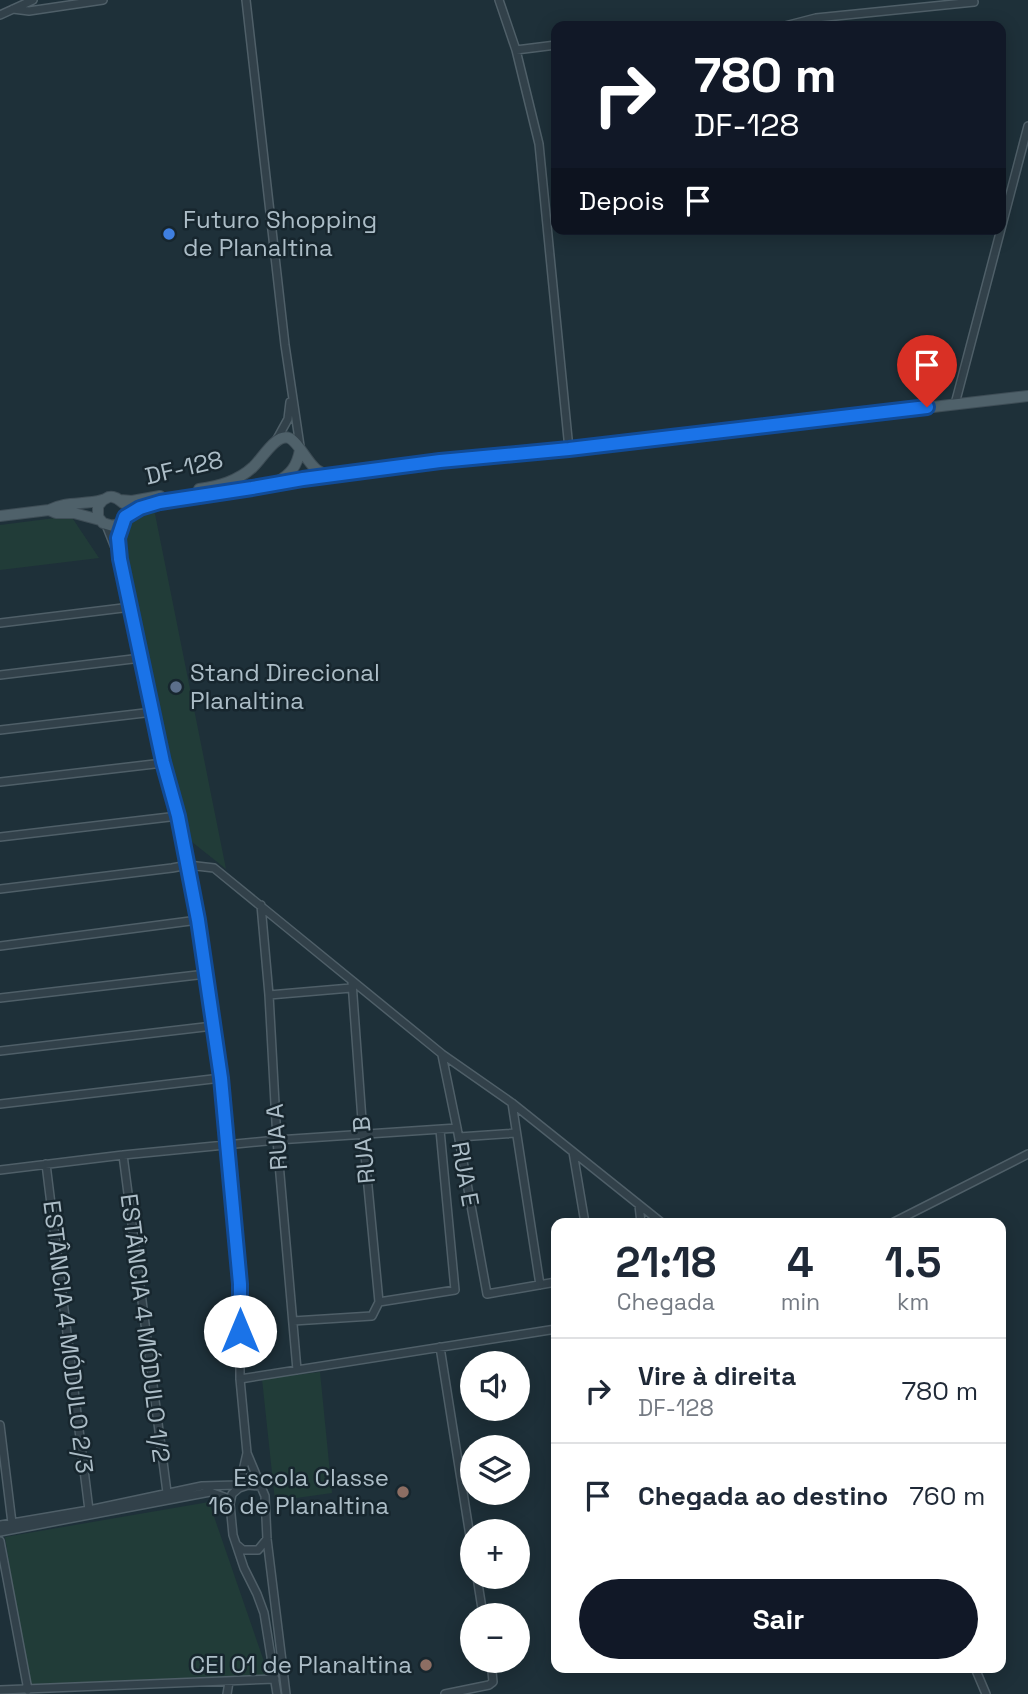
<!DOCTYPE html>
<html lang="pt">
<meta charset="utf-8">
<style>
:root{--surface:#fff;--page:#f6f6f7;--text:#1f2937;--muted:#747a83;--line:#e0e1e3;--accent:#111827}
body{margin:0;font-family:"Space Grotesk",sans-serif;background:var(--page);color:var(--text);height:100vh;display:flex;flex-direction:column;font-size:26px;white-space:nowrap}
*{box-sizing:border-box;margin:0}
p{font-size:23px;color:var(--muted)}
.icon{flex:none;width:38px;height:38px;fill:none;stroke:currentColor;stroke-width:2;stroke-linecap:round;stroke-linejoin:round}
.map{position:relative;flex:1;overflow:hidden}
.side{position:absolute;left:551px;top:1218px;width:455px;height:455px;display:flex;flex-direction:column;background:var(--surface);border-radius:14px;box-shadow:0 4px 18px #0003}
.side>*{flex:none}
.guide{position:absolute;left:551px;top:21px;width:455px;height:214px;border-radius:14px;box-shadow:0 4px 18px #0003;background:#111827;color:#fff;overflow:hidden}
.controls{position:absolute;left:460px;top:1351px;display:grid;gap:14px}
.controls a{display:grid;place-items:center;width:70px;height:70px;border-radius:50%;background:var(--surface);box-shadow:0 4px 18px #0003;font-size:35px}
.pin{position:absolute;display:grid;place-items:center;width:60px;height:60px;color:#fff;margin:-72px -30px;border-radius:50% 50% 50% 0;rotate:-45deg;box-shadow:0 0 7px #0007}
.pin .icon{rotate:45deg}
.me{position:absolute;width:77px;margin:-38px;rotate:0deg;stroke-linejoin:round;filter:drop-shadow(0 0 5px #0008)}
.turn{display:flex;align-items:center;gap:24px;height:147px;padding:0 28px;font-size:32px}
.turn .icon{width:91px;height:91px;stroke-width:2.5}
.turn b{display:block;font-size:49px;line-height:60px}
.then{display:flex;align-items:center;height:66px;padding:0 28px;background:#0003;gap:14px;font-size:26px}
.eta{display:flex;justify-content:space-evenly;align-items:center;height:119px;text-align:center}
.eta b{font-size:42px;font-weight:600;line-height:49px}
.primary-button{display:flex;gap:14px;margin-top:auto;padding:14px 28px}
.primary-button a{flex:1;height:80px;border-radius:42px;background:var(--accent);color:#fff;font-size:28px;font-weight:600;line-height:80px;text-align:center}
ul{padding:0;list-style:none}
li{display:flex;align-items:center;gap:21px;height:105px;padding:0 28px;border-top:2px solid var(--line)}
li div{flex:1}
li b{display:block;font-size:26px}
li em{font-style:normal}
.map>svg:first-child{display:block}
.green{fill:#213c38}
.lines{fill:none;stroke-linecap:round;stroke-linejoin:round}
.minor-casing{stroke:#4f5f68;stroke-width:10}
.major-casing{stroke:#3e4d56;stroke-width:12}
.minor{stroke:#32414a;stroke-width:7}
.major{stroke:#4f616a;stroke-width:10}
.route-casing{stroke:#114b97;stroke-width:18}
.route{stroke:#1a73e8;stroke-width:12}
.shop-dot{fill:#3f7fe0;stroke:#17262e;stroke-width:2.5}
.service-dot{fill:#5c6f8a;stroke:#17262e;stroke-width:2.5}
.education-dot{fill:#8d6e63;stroke:#17262e;stroke-width:2.5}
.labels{text-anchor:middle;stroke-width:5;stroke-linejoin:round;paint-order:stroke}
.poi-label{font-size:24px;fill:#acbdc7;stroke:#17262e;text-anchor:start}
.street-label{font-size:24px;fill:#acbdc7;stroke:#17262e}
</style>
<div class="map">
<svg width="1028" height="1694" viewBox="0 0 1028 1694">
<rect width="100%" height="100%" fill="#1e3039"/>
<path class="green" d="M 154,509 L 226,869 L 187,838 L 126,547 C 128,520 128,517 154,509 Z
M 71,516 L 99,558 L 0,570 L 0,525 Z
M 320,1372 L 332,1493 L 275,1501 L 262,1379 Z
M 209,1502 L 269,1676 L 29,1687 L 5,1537 Z"/>
<g class="lines">
<g class="minor-casing">
<path id="minor" d="M 246,0 L 285,345 L 300,446
M 499,0 L 516,50 L 539,144 L 569,449
M 13,9 L 29,11 L 103,0
M 0,15 L 33,0
M 744,26 L 760,26
M 785,26 L 816,18 L 974,2
M 516,50 L 556,45
M 1001,229 L 1028,126
M 955,404 L 1001,229
M 277,439 L 288,419 L 290,402
M 123,521 L 118,538 L 120,559 L 163,763 L 178,816 L 188,865 L 198,920 L 221,1078 L 240,1284 L 240,1379 L 247,1453 L 239,1488 L 232,1494 L 230,1504 L 233,1535 L 244,1568 L 257,1594 L 264,1613 L 277,1694
M 106,525 L 118,555
M 0,623 L 131,607
M 0,675 L 141,658
M 0,730 L 153,712
M 0,782 L 163,763
M 0,837 L 178,816
M 0,889 L 172,868 L 188,865 L 214,868 L 442,1054 L 512,1103 L 662,1223
M 261,905 L 269,995 L 277,1140 L 297,1370
M 0,946 L 198,920
M 269,995 L 351,988
M 0,998 L 206,974
M 0,1051 L 213,1026
M 442,1055 L 457,1128 L 487,1294 L 556,1282
M 512,1103 L 540,1285
M 0,1104 L 221,1078
M 459,1137 L 516,1133
M 573,1152 L 585,1223
M 123,1155 L 168,1500
M 46,1164 L 89,1510
M 0,1170 L 123,1155 L 277,1140 L 457,1128
M 639,1205 L 641,1223
M 892,1223 L 1028,1154
M 379,1302 L 455,1290 L 440,1130
M 293,1321 L 372,1316 L 379,1302 L 363,1134 L 352,982
M 440,1347 L 472,1549
M 240,1379 L 556,1329
M 0,1425 L 12,1523
M 247,1453 L 265,1496 L 267,1539 L 286,1694
M 0,1525 L 89,1510 L 202,1486 L 237,1485 L 239,1488 L 248,1485 L 261,1486
M 0,1532 L 210,1492 L 224,1497 L 230,1504
M 0,1541 L 28,1690
M 237,1545 L 243,1550 L 258,1550 L 267,1539
M 477,1577 L 483,1615
M 975,1668 L 986,1694
M 0,1690 L 275,1679
M 227,1694 L 229,1682
M 445,1694 L 489,1685 L 493,1682 L 491,1661"/>
</g>
<g class="major-casing">
<path id="major" d="M 277,482 C 291,474 297,466 300,450
M 199,489 C 219,486 238,481 253,467 C 262,459 276,433 289,438 C 297,441 307,461 314,467 C 317,471 323,473 328,476
M 103,500 L 98,506 L 98,517 L 103,523 L 113,526 L 120,523 L 131,512 L 160,502 L 252,488 L 303,479 L 440,461 L 569,449 L 1028,396
M 120,500 L 132,501 L 160,496
M 49,510 L 56,513 L 74,513 L 100,520
M 0,516 L 49,510 C 66,501 84,505 102,500 C 108,499 106,496 113,497 C 118,498 119,500 123,503"/>
</g>
<use href="#minor" class="minor"/>
<use href="#major" class="major"/>
</g>
<g class="lines">
<g class="route-casing">
<path id="route" d="M 240,1331 L 240,1284 L 221,1078 L 198,920 L 178,816 L 163,762 L 120,559 L 118,538 L 125,517 L 140,508 L 160,502 L 252,488 L 303,479 L 440,461 L 569,449 L 927,407"/>
</g>
<use href="#route" class="route"/>
</g>
<circle class="shop-dot" cx="169" cy="234" r="7"/>
<circle class="service-dot" cx="176" cy="687" r="7"/>
<g class="education-dot">
<circle cx="403" cy="1492" r="7"/>
<circle cx="426" cy="1665" r="7"/>
</g>
<g class="labels">
<g class="poi-label">
<text x="183" y="228">Futuro Shopping<tspan x="183" dy="28">de Planaltina</tspan></text>
<text x="190" y="681">Stand Direcional<tspan x="190" dy="28">Planaltina</tspan></text>
<text x="389" y="1486" text-anchor="end">Escola Classe<tspan x="389" dy="28">16 de Planaltina</tspan></text>
<text x="412" y="1673" text-anchor="end">CEI 01 de Planaltina</text>
</g>
<g class="street-label">
<text transform="translate(184 468) rotate(-13)" y="8">DF-128</text>
<text transform="translate(277 1137) rotate(-94)" y="8">RUA A</text>
<text transform="translate(364 1150) rotate(-95)" y="8">RUA B</text>
<text transform="translate(465 1174) rotate(80)" y="8">RUA E</text>
<text transform="translate(145 1328) rotate(83)" y="8">ESTÂNCIA 4 MÓDULO 1/2</text>
<text transform="translate(68 1337) rotate(83)" y="8">ESTÂNCIA 4 MÓDULO 2/3</text>
</g>
</g>
</svg>
<div class="controls">
<a><svg class="icon" aria-label="sound" viewBox="0 0 24 24"><path d="M4 9h4l5-4v14l-5-4H4zM17 9q2 3 0 6"/></svg></a>
<a><svg class="icon" aria-label="layers" viewBox="0 0 24 24"><path d="M12 4l9 5-9 5-9-5zM3 14l9 5 9-5"/></svg></a>
<a>+</a>
<a>−</a>
</div>
<div class="pin" style="left:927px;top:407px;background:#d93025"><svg class="icon" aria-label="arrive" viewBox="0 0 24 24"><path d="M6 21V4h12l-3 4 3 4H6"/></svg></div>
<svg class="me" style="left:240px;top:1331px" viewBox="-20 -20 40 40"><circle r="19" fill="#fff"/><path d="M0-13L10 11 0 6-10 11z" fill="#1a73e8"/></svg>
<div class="guide">
<div class="turn"><svg class="icon" aria-label="right" viewBox="0 0 24 24"><path d="M7 20v-9h11M14 6l5 5-5 5"/></svg><div><b>780 m</b>DF-128</div></div>
<div class="then">Depois<svg class="icon" aria-label="arrive" viewBox="0 0 24 24"><path d="M6 21V4h12l-3 4 3 4H6"/></svg></div>
</div>
<section class="side">
<div class="eta">
<div><b>21:18</b><p>Chegada</p></div>
<div><b>4</b><p>min</p></div>
<div><b>1.5</b><p>km</p></div>
</div>
<ul>
<li><svg class="icon" aria-label="right" viewBox="0 0 24 24"><path d="M7 20v-9h11M14 6l5 5-5 5"/></svg><div><b>Vire à direita</b><p>DF-128</p></div><em>780 m</em></li>
<li><svg class="icon" aria-label="arrive" viewBox="0 0 24 24"><path d="M6 21V4h12l-3 4 3 4H6"/></svg><div><b>Chegada ao destino</b></div><em>760 m</em></li>
</ul>
<div class="primary-button"><a>Sair</a></div>
</section>
</div>
